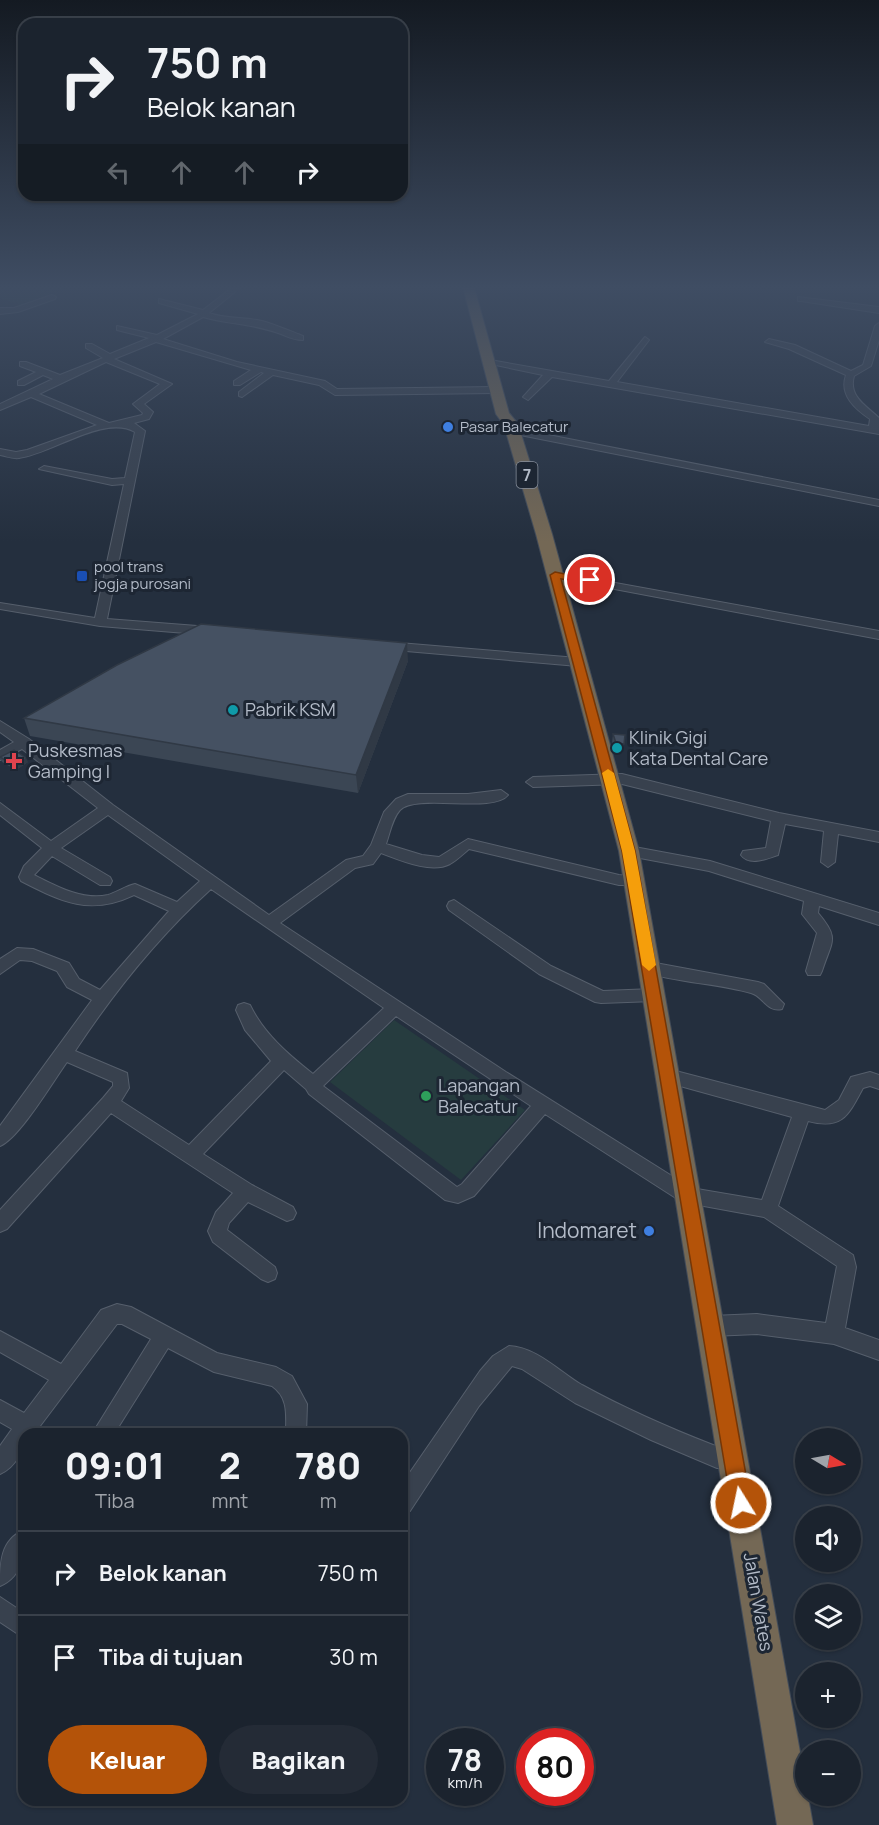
<!DOCTYPE html>
<html lang="id">
<meta charset="utf-8">
<style>
:root{--surface:#1b232e;--page:#242b36;--text:#f1f3f6;--muted:#a0a4aa;--line:#39404a;--accent:#b45309}
body{margin:0;font-family:Manrope,sans-serif;background:var(--page);color:var(--text);height:100vh;display:flex;flex-direction:column;font-size:22px;white-space:nowrap}
*{box-sizing:border-box;margin:0}
p{font-size:20px;color:var(--muted)}
.icon{flex:none;width:33px;height:33px;fill:none;stroke:currentColor;stroke-width:2;stroke-linecap:round;stroke-linejoin:round}
.map{position:relative;flex:1;overflow:hidden}
.sheet{position:absolute;left:18px;top:1428px;width:390px;height:378px;display:flex;flex-direction:column;background:var(--surface);border-radius:18px;box-shadow:0 2px 4px #0004,0 0 0 2px var(--line)}
.sheet>*{flex:none}
.hud{position:absolute;left:18px;top:18px;width:390px;height:183px;border-radius:18px;box-shadow:0 2px 4px #0004,0 0 0 2px var(--line);background:#1b232e;color:var(--text);overflow:hidden}
.needle{width:39px;rotate:100deg}
.tools{position:absolute;left:795px;top:1428px;display:grid;gap:12px}
.tools a{display:grid;place-items:center;width:66px;height:66px;border-radius:50%;background:var(--surface);box-shadow:0 2px 4px #0004,0 0 0 2px var(--line);font-size:30px}
.speed{position:absolute;left:426px;top:1728px;display:flex;gap:12px;font-size:30px;font-weight:700;text-align:center}
.speed>*{display:grid;place-content:center;width:78px;height:78px;border-radius:50%;background:var(--surface);box-shadow:0 2px 4px #0004,0 0 0 2px var(--line);line-height:1}
.speed small{font-size:15px;font-weight:400}
.speed .limit{border:9px solid #d22;background:#fff;color:#111}
.pin{position:absolute;display:grid;place-items:center;width:51px;height:51px;color:#fff;margin:-26px;border:3px solid #fff;border-radius:50%;box-shadow:0 2px 6px #0007}
.me{position:absolute;width:66px;margin:-33px;rotate:350deg;stroke-linejoin:round;filter:drop-shadow(0 0 4px #0008)}
.turn{display:flex;align-items:center;gap:21px;height:126px;padding:0 30px;font-size:27px}
.turn .icon{width:78px;height:78px;stroke-width:2.5}
.turn b{display:block;font-size:42px;line-height:51px}
.lanes{display:flex;align-items:center;height:57px;padding:0 30px;background:#0003;justify-content:center;gap:30px;direction:ltr}
.lanes .off{opacity:.35}
.eta{display:flex;justify-content:space-evenly;align-items:center;height:102px;text-align:center}
.eta b{font-size:36px;font-weight:800;line-height:42px}
.primary-button{display:flex;gap:12px;margin-top:auto;padding:12px 30px}
.primary-button a{flex:1;height:69px;border-radius:36px;background:var(--accent);color:#fff;font-size:24px;font-weight:800;line-height:69px;text-align:center}
.primary-button a+a{background:var(--page);color:var(--text)}
ul{padding:0;list-style:none}
li{display:flex;align-items:center;gap:18px;height:84px;padding:0 30px;border-top:2px solid var(--line)}
li div{flex:1}
li b{display:block;font-size:22px}
li em{font-style:normal}
.map>svg:first-child{display:block}
.green{fill:#263c3f}
.lines{fill:none;stroke-linecap:round;stroke-linejoin:round}
.minor-casing{stroke:#565f6c;stroke-width:2}
.highway-casing{stroke:#434c59;stroke-width:2}
.minor{fill:#38414e;fill-rule:evenodd}
.highway{fill:#746855;fill-rule:evenodd}
.wall{fill:#3b4654}
.shaded-wall{fill:#303945}
.building{fill:#455162;stroke:#303945;stroke-width:1.5}
.route{fill:#b45309;stroke:#753606;stroke-width:1.5}
.slow{fill:#f59e0b}
.shop-dot{fill:#3f7fe0;stroke:#1d2633;stroke-width:2}
.transit-dot{fill:#1a4fb4;stroke:#1d2633;stroke-width:2}
.culture-dot{fill:#0f9aa8;stroke:#1d2633;stroke-width:2}
.health-dot{fill:#e0444e;stroke:#1d2633;stroke-width:2}
.leisure-dot{fill:#2e9e5b;stroke:#1d2633;stroke-width:2}
.labels{text-anchor:middle;stroke-width:6;stroke-linejoin:round;paint-order:stroke}
.far-poi-label{font-size:15px;fill:#b4bcc9;stroke:#1d2633;text-anchor:start}
.shield{fill:#1d2633;stroke:#878f9c;stroke-width:1.5}
.shield-label{font-size:16px;font-weight:bold;fill:#b4bcc9}
.poi-label{font-size:18px;fill:#b4bcc9;stroke:#1d2633;text-anchor:start}
.street-label{font-size:18px;fill:#b4bcc9;stroke:#1d2633}
.near-poi-label{font-size:21px;fill:#b4bcc9;stroke:#1d2633;text-anchor:end}
</style>
<div class="map">
<svg width="879" height="1825" viewBox="0 0 879 1825">
<rect width="100%" height="100%" fill="#242f3e"/>
<path class="green" d="M 0,287 L 67,287 L 21,305 L 0,298 Z
M 394,1020 L 525,1110 L 461,1180 L 330,1082 Z"/>
<g class="lines">
<g class="minor-casing">
<path id="minor" d="M 233,287 L 241,287 L 209,313 C 226,319 244,317 262,321 C 276,325 290,331 303,336 L 303,340 C 295,340 288,337 281,334 C 252,323 231,325 203,317 L 163,339 L 237,362 L 325,381 L 337,389 L 496,387 L 501,390 L 496,393 L 335,395 L 319,385 L 273,375 L 242,397 L 239,396 L 239,392 L 264,373 L 261,372 L 240,385 L 234,385 L 234,381 L 251,370 L 156,342 L 114,359 L 172,384 L 144,404 L 153,412 L 149,419 L 134,423 L 145,431 L 107,619 L 210,627 L 216,631 L 210,635 L 100,626 L 0,609 L 0,603 L 95,618 L 124,484 L 112,485 L 39,469 L 44,466 L 112,479 L 125,478 L 135,432 C 104,414 52,454 19,458 C 12,459 6,456 0,455 L 0,449 L 16,452 L 27,450 L 97,425 L 31,397 L 0,410 L 0,404 L 53,379 L 43,375 L 24,385 L 18,385 L 18,381 L 36,372 L 20,366 L 20,362 L 26,362 L 60,375 L 103,358 L 86,348 L 86,344 L 92,344 L 110,354 L 149,338 L 117,330 L 117,326 L 157,335 L 198,314 L 159,303 L 159,299 L 203,310 ZM 106,362 L 160,384 L 133,404 L 143,413 L 142,415 L 109,423 L 39,394 Z
M 52,295 L 56,297 L 55,299 L 18,312 L 0,314 L 0,308 L 14,308 Z
M 798,297 L 879,307 L 879,313 L 801,301 L 798,301 Z
M 879,323 L 879,340 L 871,366 L 854,376 C 848,397 867,406 879,418 L 879,434 L 552,377 L 528,400 L 523,397 L 543,375 L 486,363 L 490,360 L 609,381 L 645,337 L 649,340 L 617,382 L 869,426 L 870,419 C 855,409 839,395 846,375 L 789,349 L 765,342 L 769,339 L 795,345 L 851,371 L 863,365 L 875,326 Z
M 513,428 L 879,500 L 879,506 L 510,433 L 510,429 Z
M 555,572 L 879,631 L 879,639 L 551,577 L 549,575 Z
M 387,642 L 578,658 L 584,662 L 578,666 L 383,649 L 383,643 Z
M 0,721 L 29,739 L 113,805 L 269,915 L 346,860 L 363,856 L 371,845 L 384,812 L 396,799 L 408,794 L 468,794 L 501,790 L 508,795 C 493,814 417,793 400,810 C 392,819 390,833 386,844 L 422,855 L 439,857 L 468,839 L 619,875 L 639,877 L 641,881 L 639,885 L 619,885 L 469,849 C 463,854 457,860 450,864 C 431,874 400,860 381,853 L 373,864 L 355,868 L 280,923 L 506,1072 L 691,1188 L 762,1200 L 792,1117 L 662,1081 L 660,1076 L 662,1071 L 668,1069 L 825,1110 L 839,1100 L 851,1077 L 870,1072 L 879,1075 L 879,1089 L 870,1086 L 863,1088 C 848,1116 842,1130 808,1121 L 778,1206 L 853,1255 L 856,1267 L 845,1328 L 879,1340 L 879,1360 L 834,1344 L 757,1334 L 712,1336 L 705,1333 L 702,1326 L 705,1319 L 712,1316 L 757,1314 L 826,1323 L 837,1266 L 764,1217 L 682,1202 L 545,1114 L 474,1196 L 458,1203 L 445,1200 L 309,1094 L 306,1089 L 284,1070 L 203,1154 L 252,1185 L 293,1207 L 296,1213 L 293,1219 L 287,1221 L 248,1202 L 229,1223 L 227,1230 L 275,1267 L 277,1273 L 275,1279 L 268,1282 L 261,1279 L 213,1242 L 208,1231 L 216,1212 L 233,1193 L 111,1113 L 7,1229 L 0,1232 L 0,1210 L 103,1098 L 113,1086 L 113,1082 L 67,1062 C 54,1080 19,1139 0,1146 L 0,1126 L 92,1000 L 67,987 L 57,971 L 32,961 L 20,960 L 0,974 L 0,959 L 17,948 L 33,949 L 69,963 L 79,979 L 100,990 L 169,911 L 134,895 C 90,916 62,902 21,881 L 19,877 L 24,866 L 42,848 L 0,815 L 0,803 L 51,841 L 98,808 L 22,749 L 0,760 L 0,750 L 14,742 L 0,732 ZM 108,815 L 200,881 L 177,902 L 135,884 C 126,886 117,892 108,895 C 83,901 56,886 34,875 L 52,856 L 100,885 L 110,885 L 112,881 L 110,877 L 61,848 ZM 211,889 L 384,1008 L 313,1074 C 288,1054 264,1034 250,1005 L 244,1003 L 238,1005 L 236,1010 L 245,1030 L 271,1061 L 189,1145 L 121,1101 L 129,1088 L 127,1073 L 75,1051 C 114,992 158,937 211,889 ZM 396,1016 L 531,1106 L 462,1184 L 457,1187 L 323,1086 Z
M 622,774 L 779,813 L 879,832 L 879,842 L 838,834 L 835,862 L 828,867 L 821,862 L 824,831 L 785,824 L 778,855 C 767,859 749,866 741,855 L 743,851 L 766,848 L 771,821 L 622,784 L 533,787 L 526,782 L 533,777 Z
M 629,846 L 710,861 L 879,913 L 879,925 L 819,906 L 818,913 C 840,939 832,940 822,971 L 820,975 L 808,975 L 806,971 L 817,933 L 802,914 L 804,901 L 709,871 L 624,855 L 622,851 L 624,847 Z
M 454,900 L 551,966 L 603,991 L 654,989 L 660,990 L 662,995 L 660,1000 L 654,1001 L 601,1003 L 595,1002 L 539,974 L 449,910 L 447,906 L 449,902 Z
M 650,962 L 758,982 L 764,984 L 784,1004 L 782,1009 C 767,1013 763,996 751,993 C 716,983 679,983 644,972 L 642,968 L 644,964 Z
M 117,1304 L 131,1307 L 217,1353 L 276,1367 L 292,1376 L 307,1404 L 306,1434 L 286,1434 C 286,1415 289,1398 272,1386 L 214,1372 L 168,1348 L 114,1434 L 92,1434 L 151,1339 L 122,1324 L 117,1324 L 34,1434 L 24,1434 C 24,1450 16,1467 0,1474 L 0,1446 L 12,1429 L 0,1422 L 0,1400 L 24,1413 L 49,1380 L 0,1352 L 0,1331 L 61,1364 L 101,1310 Z
M 509,1346 C 536,1347 560,1372 582,1385 C 624,1408 669,1428 713,1445 C 722,1448 731,1446 740,1450 L 744,1457 L 740,1464 L 733,1468 L 717,1468 L 651,1440 L 575,1403 L 522,1369 L 512,1366 L 479,1406 L 410,1511 L 402,1514 L 402,1484 L 480,1371 L 493,1356 Z
M 24,1530 C 24,1552 24,1576 0,1586 C 0,1564 0,1540 24,1530 Z
M 0,1597 L 24,1613 L 24,1638 L 0,1622 Z"/>
</g>
<g class="highway-casing">
<path id="highway" d="M 463,287 L 474,287 L 509,413 L 518,424 L 552,534 L 639,851 L 813,1825 L 777,1825 L 619,851 L 536,534 L 504,425 L 496,414 Z"/>
</g>
<use href="#minor" class="minor"/>
<use href="#highway" class="highway"/>
</g>
<path class="wall" d="M 408,661 L 358,793 L 30,736 L 24,718 Z
M 613,734 L 625,735 L 622,753 L 614,752 L 612,743 Z
M 0,757 L 28,762 L 16,770 L 2,762 Z"/>
<path class="shaded-wall" d="M 407,643 L 408,661 L 358,793 L 356,775 Z
M 26,758 L 28,762 L 16,770 L 15,766 Z"/>
<path class="building" d="M 201,624 L 407,643 L 356,775 L 24,718 L 117,665 Z
M 613,734 L 625,735 L 624,744 L 616,743 Z
M 14,750 L 26,758 L 15,766 L 0,757 Z"/>
<linearGradient id="sky" x2="0" y2="1"><stop stop-color="#141a22"/><stop offset="0.53" stop-color="#3f4d63"/><stop offset="1" stop-color="#3f4d63" stop-opacity="0"/></linearGradient>
<rect width="879" height="542" fill="url(#sky)"/>
<path class="route" d="M 555,572 L 595,580 L 590,583 L 561,579 L 635,851 L 751,1503 L 748,1510 L 741,1513 L 734,1510 L 731,1503 L 622,851 L 550,575 Z"/>
<path class="slow" d="M 608,769 L 614,773 L 635,851 L 656,965 L 649,971 L 642,965 L 622,851 L 602,773 Z"/>
<g class="shop-dot">
<circle cx="448" cy="427" r="6"/>
<circle cx="649" cy="1231" r="6"/>
</g>
<rect class="transit-dot" x="76" y="570" width="12" height="12" rx="3"/>
<g class="culture-dot">
<circle cx="233" cy="710" r="6"/>
<circle cx="617" cy="748" r="6"/>
</g>
<path class="health-dot" d="M11 752h6v6h6v6h-6v6h-6v-6h-6v-6h6z"/>
<circle class="leisure-dot" cx="426" cy="1096" r="6"/>
<g class="labels">
<g class="far-poi-label">
<text x="460" y="432">Pasar Balecatur</text>
<text x="94" y="572">pool trans<tspan x="94" dy="17">jogja purosani</tspan></text>
</g>
<rect class="shield" x="516.5" y="462" width="21" height="26" rx="4.5"/>
<g class="shield-label">
<text x="527" y="481">7</text>
</g>
<g class="poi-label">
<text x="245" y="716">Pabrik KSM</text>
<text x="629" y="744">Klinik Gigi<tspan x="629" dy="21">Kata Dental Care</tspan></text>
<text x="28" y="757">Puskesmas<tspan x="28" dy="21">Gamping I</tspan></text>
<text x="438" y="1092">Lapangan<tspan x="438" dy="21">Balecatur</tspan></text>
</g>
<g class="street-label">
<text transform="translate(758 1602) rotate(80)" y="6">Jalan Wates</text>
</g>
<g class="near-poi-label">
<text x="637" y="1238">Indomaret</text>
</g>
</g>
</svg>
<div class="tools">
<a><svg class="needle" viewBox="-14 -14 28 28"><path d="M0-13l5 13h-10z" fill="#e53935"/><path d="M0 13l5-13h-10z" fill="#a0a4aa"/></svg></a>
<a><svg class="icon" aria-label="sound" viewBox="0 0 24 24"><path d="M4 9h4l5-4v14l-5-4H4zM17 9q2 3 0 6"/></svg></a>
<a><svg class="icon" aria-label="layers" viewBox="0 0 24 24"><path d="M12 4l9 5-9 5-9-5zM3 14l9 5 9-5"/></svg></a>
<a>+</a>
<a>−</a>
</div>
<div class="speed"><div>78<small>km/h</small></div><div class="limit">80</div></div>
<div class="pin" style="left:590px;top:580px;background:#d93025"><svg class="icon" aria-label="arrive" viewBox="0 0 24 24"><path d="M6 21V4h12l-3 4 3 4H6"/></svg></div>
<svg class="me" style="left:741px;top:1503px" viewBox="-20 -20 40 40"><circle r="17" fill="#b45309" stroke="#fff" stroke-width="3"/><path d="M0-11L8 9 0 5-8 9z" fill="#fff"/></svg>
<div class="hud">
<div class="turn"><svg class="icon" aria-label="right" viewBox="0 0 24 24"><path d="M7 20v-9h11M14 6l5 5-5 5"/></svg><div><b>750 m</b>Belok kanan</div></div>
<div class="lanes"><svg class="icon off" aria-label="left" viewBox="0 0 24 24"><path d="M17 20v-9H6M10 6l-5 5 5 5"/></svg><svg class="icon off" aria-label="ahead" viewBox="0 0 24 24"><path d="M12 20V5M6 11l6-6 6 6"/></svg><svg class="icon off" aria-label="ahead" viewBox="0 0 24 24"><path d="M12 20V5M6 11l6-6 6 6"/></svg><svg class="icon" aria-label="right" viewBox="0 0 24 24"><path d="M7 20v-9h11M14 6l5 5-5 5"/></svg></div>
</div>
<section class="sheet">
<div class="eta">
<div><b>09:01</b><p>Tiba</p></div>
<div><b>2</b><p>mnt</p></div>
<div><b>780</b><p>m</p></div>
</div>
<ul>
<li><svg class="icon" aria-label="right" viewBox="0 0 24 24"><path d="M7 20v-9h11M14 6l5 5-5 5"/></svg><div><b>Belok kanan</b></div><em>750 m</em></li>
<li><svg class="icon" aria-label="arrive" viewBox="0 0 24 24"><path d="M6 21V4h12l-3 4 3 4H6"/></svg><div><b>Tiba di tujuan</b></div><em>30 m</em></li>
</ul>
<div class="primary-button"><a>Keluar</a><a>Bagikan</a></div>
</section>
</div>
